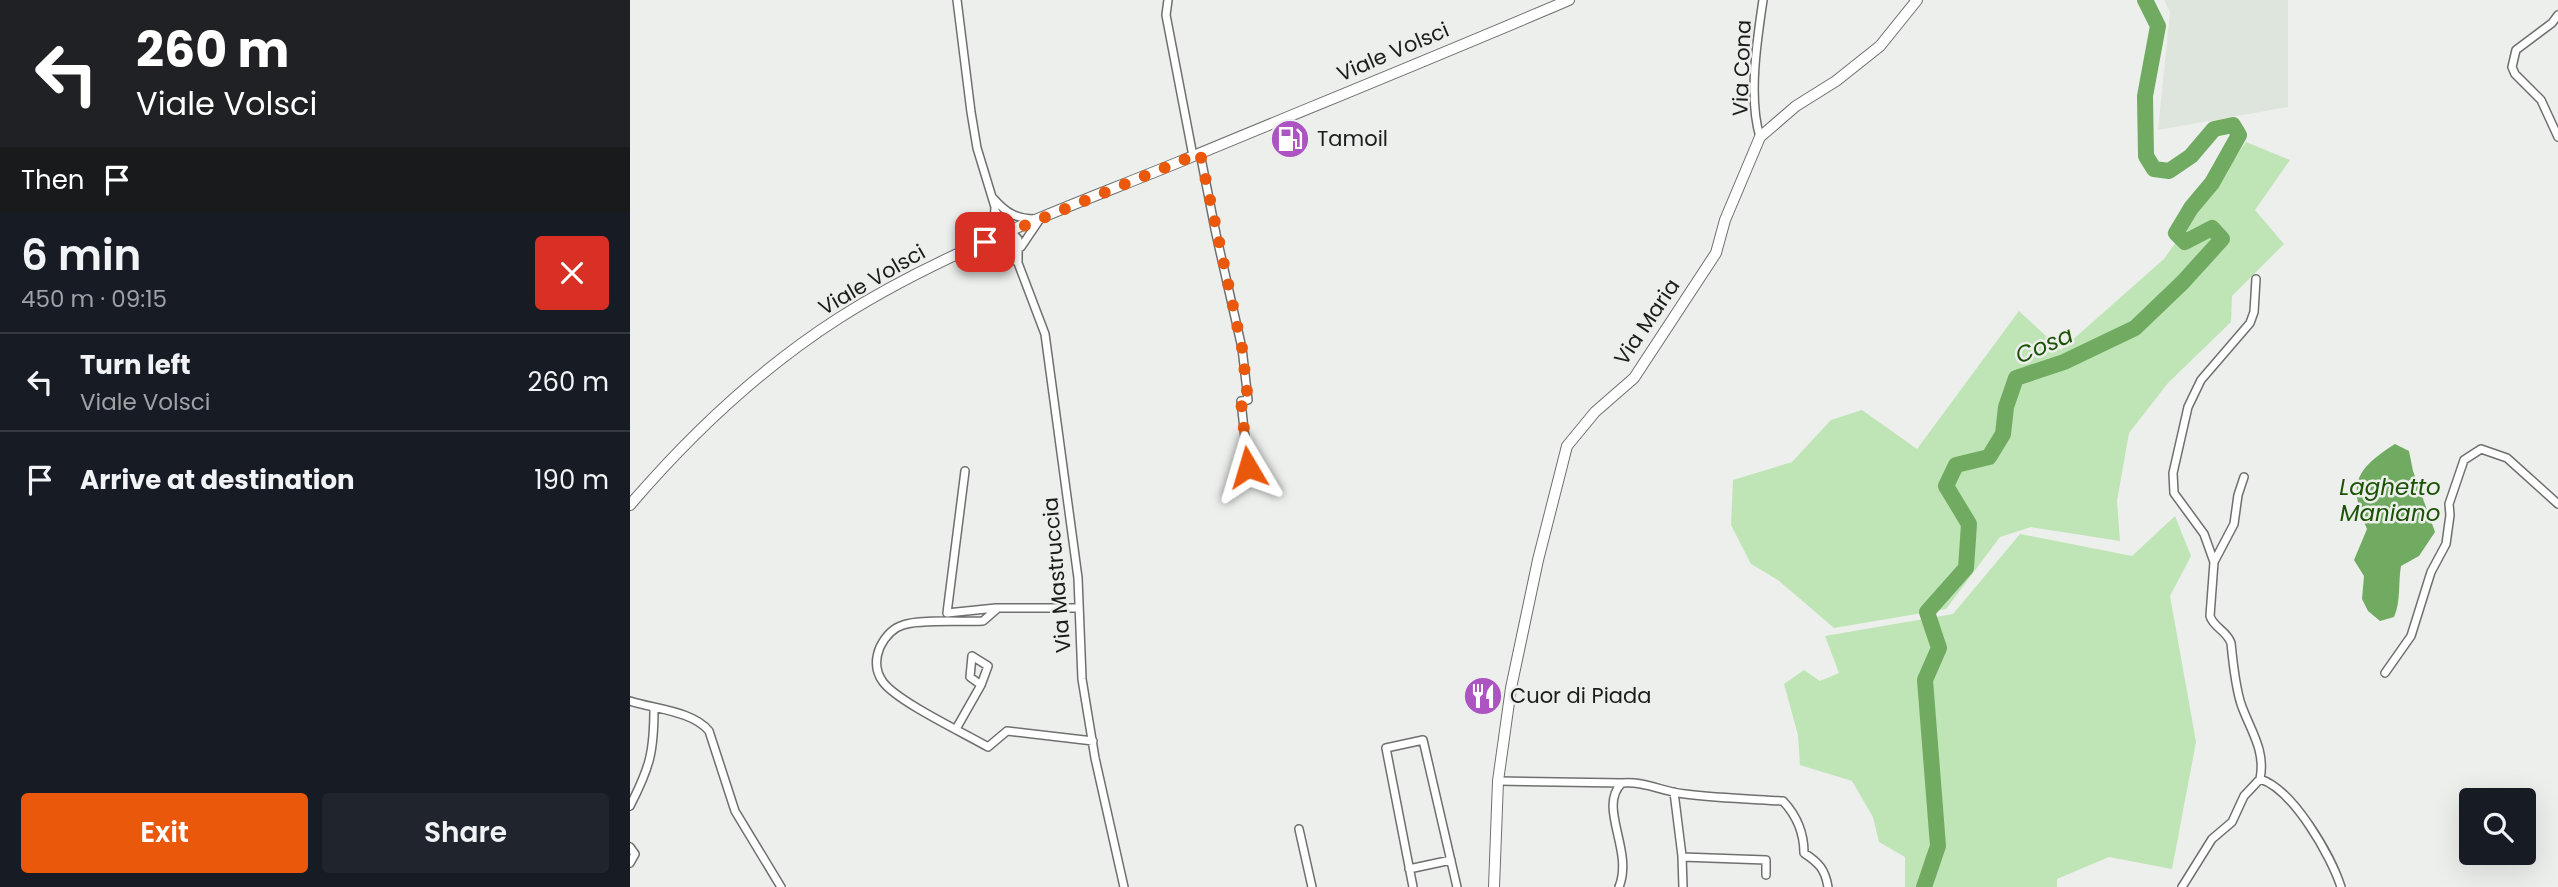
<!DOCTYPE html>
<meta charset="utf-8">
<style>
:root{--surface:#171b24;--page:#20242c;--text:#f1f3f6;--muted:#9ea1a6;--line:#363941;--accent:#ea580c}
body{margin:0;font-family:Poppins,sans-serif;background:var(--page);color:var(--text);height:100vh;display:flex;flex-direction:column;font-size:26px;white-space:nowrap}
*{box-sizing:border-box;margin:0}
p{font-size:23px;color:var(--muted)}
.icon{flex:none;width:38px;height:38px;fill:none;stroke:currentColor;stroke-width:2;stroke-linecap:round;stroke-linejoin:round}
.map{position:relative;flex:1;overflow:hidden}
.drawer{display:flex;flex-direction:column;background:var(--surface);width:630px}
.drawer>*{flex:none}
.top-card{background:#202124;color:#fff;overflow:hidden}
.fabs{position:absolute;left:1829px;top:788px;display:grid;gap:14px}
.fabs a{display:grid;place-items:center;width:77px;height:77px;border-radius:7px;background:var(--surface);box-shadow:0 7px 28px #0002;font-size:35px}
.pin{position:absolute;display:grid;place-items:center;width:60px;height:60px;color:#fff;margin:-30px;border-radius:14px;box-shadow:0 4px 10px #0006}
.me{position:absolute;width:77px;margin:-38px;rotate:353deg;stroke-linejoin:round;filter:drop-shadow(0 0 5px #0008)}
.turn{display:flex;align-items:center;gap:24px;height:147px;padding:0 21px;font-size:32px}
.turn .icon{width:91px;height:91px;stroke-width:2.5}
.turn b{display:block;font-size:49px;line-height:60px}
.then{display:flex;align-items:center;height:66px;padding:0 21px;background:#0003;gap:14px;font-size:26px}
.round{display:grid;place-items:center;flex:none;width:74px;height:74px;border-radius:7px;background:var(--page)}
.summary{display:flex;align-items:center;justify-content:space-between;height:119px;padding:0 21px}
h1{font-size:42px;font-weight:600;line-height:52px}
.button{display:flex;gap:14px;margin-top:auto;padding:14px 21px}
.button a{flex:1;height:80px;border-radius:7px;background:var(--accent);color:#fff;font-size:28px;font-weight:600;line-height:80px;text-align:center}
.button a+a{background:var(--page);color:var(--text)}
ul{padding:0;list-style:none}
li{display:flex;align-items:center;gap:21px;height:98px;padding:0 21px;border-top:2px solid var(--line)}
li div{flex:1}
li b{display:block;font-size:26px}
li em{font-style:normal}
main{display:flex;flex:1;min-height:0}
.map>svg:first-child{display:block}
.built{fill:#dee5dc}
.green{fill:#bfe4b6}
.water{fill:#71ab61}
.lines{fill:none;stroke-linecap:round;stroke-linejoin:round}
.river{stroke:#71ab61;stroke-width:16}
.street-casing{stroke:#6e706e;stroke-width:10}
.secondary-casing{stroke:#6e706e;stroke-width:12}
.street{stroke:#fff;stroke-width:7}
.secondary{stroke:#fff;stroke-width:10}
.route{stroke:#ea580c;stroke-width:12;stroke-dasharray:0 21.6}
.labels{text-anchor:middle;stroke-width:5;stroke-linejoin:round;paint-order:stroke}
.street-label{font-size:21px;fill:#1b1c1b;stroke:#edefec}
.poi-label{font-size:21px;fill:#1b1c1b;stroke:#edefec;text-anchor:start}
.water-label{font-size:23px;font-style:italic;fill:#1b5304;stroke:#edefec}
</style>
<main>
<section class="drawer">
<div class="top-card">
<div class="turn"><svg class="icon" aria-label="left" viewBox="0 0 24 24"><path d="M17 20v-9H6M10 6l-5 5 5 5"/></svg><div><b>260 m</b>Viale Volsci</div></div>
<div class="then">Then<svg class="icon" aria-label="arrive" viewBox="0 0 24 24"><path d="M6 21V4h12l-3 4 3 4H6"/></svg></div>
</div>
<div class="summary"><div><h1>6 min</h1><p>450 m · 09:15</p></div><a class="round" style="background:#d93025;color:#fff"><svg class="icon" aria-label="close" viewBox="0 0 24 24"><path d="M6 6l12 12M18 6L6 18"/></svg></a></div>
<ul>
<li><svg class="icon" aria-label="left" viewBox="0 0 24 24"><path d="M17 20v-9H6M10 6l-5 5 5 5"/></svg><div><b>Turn left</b><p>Viale Volsci</p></div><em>260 m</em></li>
<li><svg class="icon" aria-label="arrive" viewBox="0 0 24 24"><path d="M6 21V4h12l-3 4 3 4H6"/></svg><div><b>Arrive at destination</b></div><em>190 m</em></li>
</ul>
<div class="button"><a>Exit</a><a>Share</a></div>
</section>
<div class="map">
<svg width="1928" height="887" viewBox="0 0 1928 887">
<rect width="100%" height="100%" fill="#edefec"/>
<path class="built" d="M 1534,0 L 1658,0 L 1658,107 L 1528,130 L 1540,12 Z"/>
<path class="green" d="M 1616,142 L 1660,160 L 1625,210 L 1654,244 L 1602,296 L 1601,322 L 1538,383 L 1499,433 L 1487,501 L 1490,541 L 1401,527 L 1370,537 L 1316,609 L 1204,628 L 1148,580 L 1121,564 L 1101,525 L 1103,480 L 1162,462 L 1201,420 L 1232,410 L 1287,449 L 1389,311 L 1431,350 L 1534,259 Z
M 1545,516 L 1561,556 L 1540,596 L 1566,742 L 1542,869 L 1479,857 L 1427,879 L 1427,887 L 1275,887 L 1275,857 L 1249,842 L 1243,817 L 1222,781 L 1170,765 L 1168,735 L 1154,684 L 1174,670 L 1190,681 L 1209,673 L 1195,636 L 1323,614 L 1390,534 L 1502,556 Z"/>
<path class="water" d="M 1765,444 L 1779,451 L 1783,471 L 1805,532 L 1789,556 L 1771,566 C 1768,583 1771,601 1764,617 L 1750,621 L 1738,611 L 1732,599 L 1734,576 L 1724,560 L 1737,529 C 1718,485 1724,470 1765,444 Z"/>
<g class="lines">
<path class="river" d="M 1294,887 L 1308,846 L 1295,680 L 1309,648 L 1297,612 L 1336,568 L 1339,524 L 1316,486 L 1326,465 L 1359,457 L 1373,434 L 1376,407 L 1386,378 L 1434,362 L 1505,328 L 1553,282 L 1592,239 L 1582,228 L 1555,242 L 1546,233 L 1561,208 L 1582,183 L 1609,135 L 1603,125 L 1584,129 L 1561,156 L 1539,171 L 1524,169 L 1516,156 L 1515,96 L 1528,26 L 1515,0"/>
<g class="street-casing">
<path id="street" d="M 327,0 L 341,112 L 347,148 L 365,207 L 364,222 L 355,242 L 371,248 L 388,263 L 415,334 L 448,578 L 452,679 L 465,758 L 494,887
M 538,0 L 536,15 L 563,156
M 1928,15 L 1922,23 L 1886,50 L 1882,67 L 1885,74 L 1911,100 L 1928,137
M 1130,137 C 1118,98 1127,40 1133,0
M 570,153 L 586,234 L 612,348 L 618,400 L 611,401 L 618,467
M 364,199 C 376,213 387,219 405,219
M 366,212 L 378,232 L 378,242 L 382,254
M 376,212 L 381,231 L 388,239 L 388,262
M 391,247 L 410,219
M 1626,279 L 1624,312 L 1620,323 L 1571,380 L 1558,407 L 1543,473 L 1544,493 L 1574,534 L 1584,562 L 1580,616 C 1583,627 1597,631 1601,643 C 1603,663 1605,685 1611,704 C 1620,730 1636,750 1630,779
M 335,471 L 317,613 L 366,608
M 1584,562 L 1604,524 L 1608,495 L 1614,477
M 449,608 L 368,608 L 353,621 C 334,622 288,619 273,625 C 263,628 255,637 250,647 C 245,659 245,671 253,682 C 268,702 334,733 358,747 L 377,731 L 463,741
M 1755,673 L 1781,636 L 1801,572 L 1816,544 L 1820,515 L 1819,504 L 1834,460 L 1851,449 L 1877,458 L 1928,504
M 0,701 C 24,709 63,711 79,731 L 105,811 L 151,887
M 326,729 L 351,685 L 340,677 L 342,656 L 358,666 L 351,685
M 868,781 L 992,783
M 1044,792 L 1052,856 L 1053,887
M 0,806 C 20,767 24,752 24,708
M 669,829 L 682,887
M 0,847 L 5,854 L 0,863
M 1052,857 L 1136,860 L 1136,875
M 779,869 L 821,860
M 783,887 L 756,748 L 793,740 L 827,887
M 989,887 C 1004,850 967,807 992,783 C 1015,781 1033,792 1055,794 C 1087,798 1120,799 1153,801 C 1167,816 1174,833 1174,853 C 1189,863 1195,869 1198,887
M 1552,887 L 1582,839 L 1602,822 L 1614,796 L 1630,779 C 1663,789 1701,856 1711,887"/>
</g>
<g class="secondary-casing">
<path id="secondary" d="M 0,505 C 60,435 131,368 209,318 C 314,251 434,209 549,162 C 679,108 810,55 939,0
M 864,887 L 868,781 L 881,688 L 908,560 L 937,446 L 965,412 L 1004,378 L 1086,253 L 1095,220 L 1130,137 L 1166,106 L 1206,81 L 1250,46 L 1287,0"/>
</g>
<use href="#street" class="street"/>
<use href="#secondary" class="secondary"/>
</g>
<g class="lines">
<path class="route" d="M 355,242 L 570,153 L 612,348 L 618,400 L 611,401 L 618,467"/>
</g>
<defs>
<g id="fuel-disc" transform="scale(2.0125)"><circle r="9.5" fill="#ac54c2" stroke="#edefec"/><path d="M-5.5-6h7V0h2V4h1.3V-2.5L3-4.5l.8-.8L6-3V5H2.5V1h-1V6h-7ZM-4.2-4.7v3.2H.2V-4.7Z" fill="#fff"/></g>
<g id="restaurant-disc" transform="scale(2.0125)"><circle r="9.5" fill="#ac54c2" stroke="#edefec"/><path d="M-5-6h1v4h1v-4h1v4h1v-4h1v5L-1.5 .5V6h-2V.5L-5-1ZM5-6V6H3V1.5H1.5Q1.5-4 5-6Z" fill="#fff"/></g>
</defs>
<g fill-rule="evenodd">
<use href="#fuel-disc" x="660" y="139"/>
<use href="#restaurant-disc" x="853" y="696"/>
</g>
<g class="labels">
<g class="street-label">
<text transform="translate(763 52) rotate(-23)" y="7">Viale Volsci</text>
<text transform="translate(1112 68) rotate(-88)" y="7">Via Cona</text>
<text transform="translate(242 280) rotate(-30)" y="7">Viale Volsci</text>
<text transform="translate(1017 322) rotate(-56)" y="7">Via Maria</text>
<text transform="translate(427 575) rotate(-95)" y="7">Via Mastruccia</text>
</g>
<g class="poi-label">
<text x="687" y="146">Tamoil</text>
<text x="880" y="703">Cuor di Piada</text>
</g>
<g class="water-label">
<text transform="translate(1414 345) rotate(-23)" y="8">Cosa</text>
<text x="1760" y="495">Laghetto<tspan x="1760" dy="26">Maniano</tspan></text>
</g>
</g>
</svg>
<div class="fabs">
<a><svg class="icon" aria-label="search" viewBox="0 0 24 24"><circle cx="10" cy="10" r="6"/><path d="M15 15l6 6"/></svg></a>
</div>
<div class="pin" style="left:355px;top:242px;background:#d93025"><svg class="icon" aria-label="arrive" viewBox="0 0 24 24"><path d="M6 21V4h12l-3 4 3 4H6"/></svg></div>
<svg class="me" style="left:618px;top:467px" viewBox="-20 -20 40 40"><path d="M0-17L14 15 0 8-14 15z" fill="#ea580c" stroke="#fff" stroke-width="4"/></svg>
</div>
</main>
